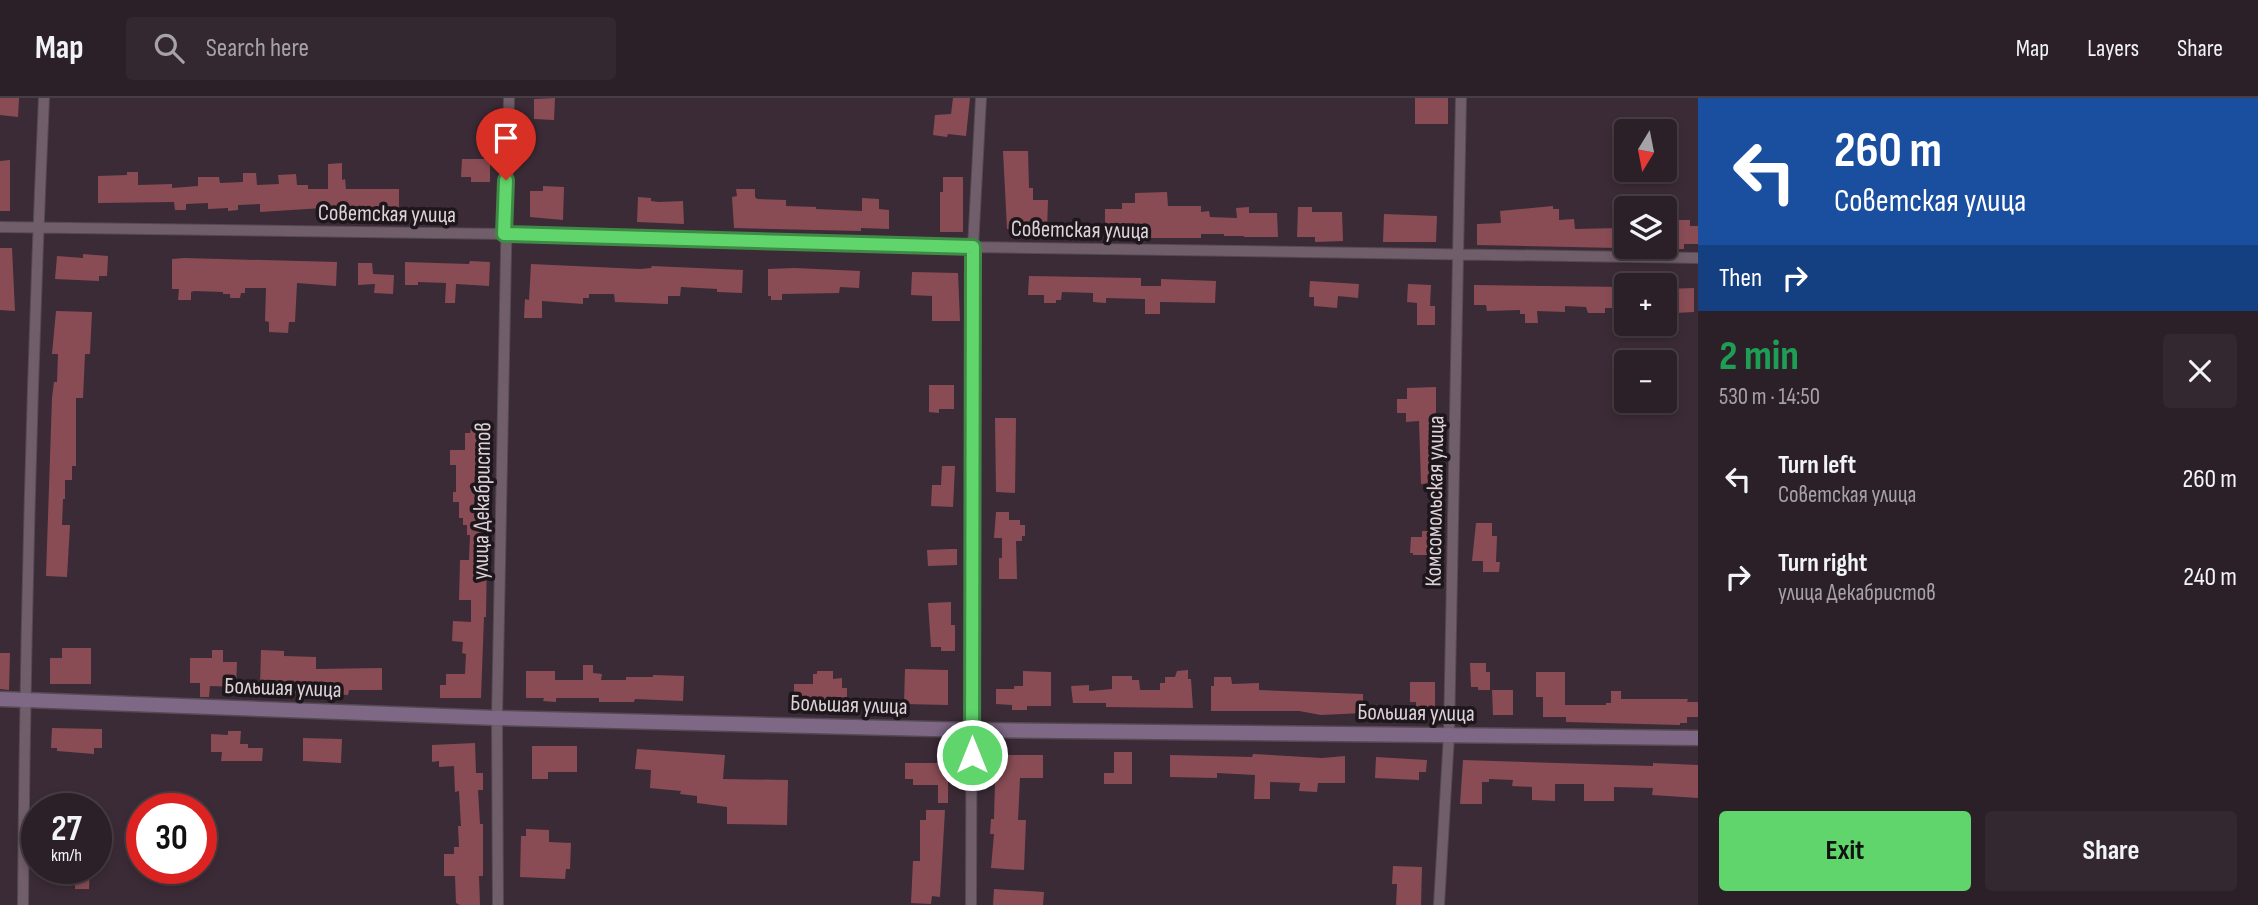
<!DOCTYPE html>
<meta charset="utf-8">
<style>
:root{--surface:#2c2028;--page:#342830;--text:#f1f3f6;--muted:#a6a3a8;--line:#483e45;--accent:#5fd56b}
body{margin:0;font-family:"Sofia Sans Condensed",sans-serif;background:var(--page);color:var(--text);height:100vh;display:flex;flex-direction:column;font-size:26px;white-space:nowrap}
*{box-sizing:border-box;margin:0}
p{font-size:23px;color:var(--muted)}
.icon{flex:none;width:38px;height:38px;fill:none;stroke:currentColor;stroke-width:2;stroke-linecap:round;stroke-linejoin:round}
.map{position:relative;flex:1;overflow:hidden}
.sheet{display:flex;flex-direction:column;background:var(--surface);width:560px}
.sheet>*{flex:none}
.guide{background:#1a4fa0;color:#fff;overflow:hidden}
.needle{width:46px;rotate:190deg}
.fabs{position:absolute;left:1614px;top:21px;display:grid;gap:14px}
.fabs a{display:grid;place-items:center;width:63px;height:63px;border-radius:7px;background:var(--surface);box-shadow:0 4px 10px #0003,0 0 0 2px var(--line);font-size:35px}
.speed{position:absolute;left:21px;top:695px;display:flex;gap:14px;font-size:35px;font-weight:700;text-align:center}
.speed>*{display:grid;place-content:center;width:91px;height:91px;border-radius:50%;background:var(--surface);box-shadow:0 4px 10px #0003,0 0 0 2px var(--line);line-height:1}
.speed small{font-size:18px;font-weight:400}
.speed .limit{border:10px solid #d22;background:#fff;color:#111}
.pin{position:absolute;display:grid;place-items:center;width:60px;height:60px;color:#fff;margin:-72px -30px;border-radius:50% 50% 50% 0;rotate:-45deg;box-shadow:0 0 7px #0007}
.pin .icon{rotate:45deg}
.me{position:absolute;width:77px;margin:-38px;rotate:0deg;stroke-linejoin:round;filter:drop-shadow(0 0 5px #0008)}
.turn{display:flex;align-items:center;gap:24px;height:147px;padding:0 21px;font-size:32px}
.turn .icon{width:91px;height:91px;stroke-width:2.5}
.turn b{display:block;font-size:49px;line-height:60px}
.then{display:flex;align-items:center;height:66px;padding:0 21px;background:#0003;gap:14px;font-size:26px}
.round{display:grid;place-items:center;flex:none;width:74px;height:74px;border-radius:7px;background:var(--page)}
.overview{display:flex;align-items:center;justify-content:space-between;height:119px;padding:0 21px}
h1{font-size:42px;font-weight:700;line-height:52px;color:#1e9e55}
.button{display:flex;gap:14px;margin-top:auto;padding:14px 21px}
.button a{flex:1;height:80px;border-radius:7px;background:var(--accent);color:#111;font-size:28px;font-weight:700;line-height:80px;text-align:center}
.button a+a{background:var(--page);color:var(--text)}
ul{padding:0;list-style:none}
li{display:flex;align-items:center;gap:21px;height:98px;padding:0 21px}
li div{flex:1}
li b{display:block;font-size:26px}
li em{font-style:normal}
header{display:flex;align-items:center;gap:42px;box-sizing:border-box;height:98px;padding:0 35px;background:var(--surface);border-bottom:2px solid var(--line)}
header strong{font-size:33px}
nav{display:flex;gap:38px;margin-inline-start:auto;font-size:24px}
.search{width:490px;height:63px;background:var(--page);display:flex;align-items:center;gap:18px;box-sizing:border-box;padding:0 24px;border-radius:7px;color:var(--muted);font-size:26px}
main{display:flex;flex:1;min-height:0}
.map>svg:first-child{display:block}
.building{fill:#894c55}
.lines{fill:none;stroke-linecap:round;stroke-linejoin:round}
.street-casing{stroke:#554952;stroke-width:12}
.secondary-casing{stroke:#554952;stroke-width:17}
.street{stroke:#705e6a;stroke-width:10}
.secondary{stroke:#7e6886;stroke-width:14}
.route-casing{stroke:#3e8a46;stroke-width:18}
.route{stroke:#5fd56b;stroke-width:12}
.labels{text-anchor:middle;stroke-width:7;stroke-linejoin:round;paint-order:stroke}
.street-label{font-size:23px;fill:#dcd2d8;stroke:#1d161b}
</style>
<header>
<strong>Map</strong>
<div class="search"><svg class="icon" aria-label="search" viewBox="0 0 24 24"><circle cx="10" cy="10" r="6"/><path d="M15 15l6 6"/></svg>Search here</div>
<nav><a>Map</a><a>Layers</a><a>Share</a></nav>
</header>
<main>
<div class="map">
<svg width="1698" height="807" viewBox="0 0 1698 807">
<rect width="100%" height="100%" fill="#3b2b36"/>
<path class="building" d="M 0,0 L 19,0 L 18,19 L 0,17 Z
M 555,0 L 554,22 L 534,21 L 534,1 Z
M 953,0 L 970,0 L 966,38 L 948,36 L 947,39 L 933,37 L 935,17 L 951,16 Z
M 1415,0 L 1448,0 L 1448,26 L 1415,26 Z
M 1003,53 L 1028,53 L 1029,90 L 1033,90 L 1033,102 L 1048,102 L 1047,133 L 1007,131 Z
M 462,61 L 490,61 L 490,84 L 471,84 L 471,79 L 461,79 Z
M 10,62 L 10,113 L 0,113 L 0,63 Z
M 342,65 L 342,82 L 345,81 L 346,91 L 399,91 L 399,109 L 385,108 L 384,113 L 366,112 L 366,109 L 338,109 L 260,114 L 260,106 L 238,107 L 238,112 L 228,113 L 228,110 L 208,111 L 208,105 L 186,106 L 186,112 L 175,112 L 174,104 L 98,105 L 98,78 L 127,77 L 127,74 L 138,74 L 138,87 L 172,86 L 172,90 L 198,88 L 198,79 L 219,79 L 220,85 L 243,84 L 243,75 L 256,75 L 257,87 L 279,86 L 278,77 L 296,76 L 297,87 L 308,87 L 308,91 L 328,91 L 328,66 Z
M 943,79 L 963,79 L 963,134 L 940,134 L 940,94 L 943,94 Z
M 543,88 L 564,89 L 563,122 L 530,119 L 530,93 L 543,93 Z
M 736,91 L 755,91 L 755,99 L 757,101 L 786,102 L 786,108 L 816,109 L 816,111 L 862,113 L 862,100 L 879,101 L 879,111 L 889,112 L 889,131 L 861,130 L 861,133 L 734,130 L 732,99 L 737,98 Z
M 1167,94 L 1168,108 L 1201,108 L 1201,114 L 1209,113 L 1210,119 L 1237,120 L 1236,110 L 1249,109 L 1249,115 L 1277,115 L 1278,139 L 1244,139 L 1244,138 L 1224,138 L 1224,136 L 1201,136 L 1201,140 L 1146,140 L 1146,144 L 1136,144 L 1136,134 L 1117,134 L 1117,127 L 1105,127 L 1105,111 L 1122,111 L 1122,105 L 1135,105 L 1135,95 Z
M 638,99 L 651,100 L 651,103 L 659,104 L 683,103 L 684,126 L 637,124 Z
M 1553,108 L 1553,111 L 1559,111 L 1559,122 L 1574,121 L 1575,131 L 1618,130 L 1618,150 L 1477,147 L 1477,126 L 1501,125 L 1500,113 Z
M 1298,109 L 1312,109 L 1312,114 L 1342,114 L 1343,143 L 1315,144 L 1315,139 L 1297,139 Z
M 1384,116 L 1437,118 L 1436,144 L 1383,144 Z
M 1664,122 L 1690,122 L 1690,128 L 1698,128 L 1698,146 L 1684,146 L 1684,151 L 1664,151 Z
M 0,150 L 12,150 L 15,213 L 0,212 Z
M 83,156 L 108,158 L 107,178 L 99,178 L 99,183 L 55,181 L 57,158 L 83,160 Z
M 184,160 L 337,164 L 336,188 L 297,185 L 295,224 L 289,224 L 288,235 L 269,234 L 269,224 L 265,223 L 266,190 L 245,190 L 245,195 L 241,195 L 240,200 L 230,200 L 230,196 L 223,196 L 223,194 L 194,193 L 191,194 L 191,202 L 178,202 L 179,191 L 172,191 L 172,161 Z
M 470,163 L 490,164 L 489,188 L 456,186 L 455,205 L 445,205 L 446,185 L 418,184 L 418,187 L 405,187 L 405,164 L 469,166 Z
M 358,165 L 372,165 L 373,176 L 394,177 L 393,196 L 374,195 L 375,186 L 358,187 Z
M 531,166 L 640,171 L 651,170 L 652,168 L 743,172 L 742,195 L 717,194 L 717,191 L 681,189 L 680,198 L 668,198 L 668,206 L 615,204 L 614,196 L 589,196 L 589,200 L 583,200 L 583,206 L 542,203 L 542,220 L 524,220 L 525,201 L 529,202 Z
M 795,170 L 860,173 L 859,190 L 840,189 L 839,195 L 782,196 L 782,202 L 771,202 L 771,198 L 768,198 L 768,171 Z
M 912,174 L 958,175 L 960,223 L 932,223 L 932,198 L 911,197 Z
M 1029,178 L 1141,180 L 1141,188 L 1161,188 L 1161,181 L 1216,183 L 1215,205 L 1160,204 L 1160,216 L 1145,216 L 1145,201 L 1106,200 L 1106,205 L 1093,204 L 1093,195 L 1062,194 L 1061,202 L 1056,202 L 1056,205 L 1044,205 L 1044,197 L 1028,197 Z
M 1310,183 L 1359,186 L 1358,200 L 1338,198 L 1337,210 L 1314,208 L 1314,199 L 1309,199 Z
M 1408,186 L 1431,187 L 1430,208 L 1435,208 L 1435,227 L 1417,227 L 1417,205 L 1407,204 Z
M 1474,187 L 1626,189 L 1626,210 L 1605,210 L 1605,215 L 1588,215 L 1586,209 L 1565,208 L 1565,214 L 1537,213 L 1538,225 L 1525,225 L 1525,216 L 1520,216 L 1520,212 L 1487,213 L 1486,207 L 1474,207 Z
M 1694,190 L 1694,214 L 1675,215 L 1675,210 L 1664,210 L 1664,191 Z
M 56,213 L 92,214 L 90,256 L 85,256 L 83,300 L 76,300 L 76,368 L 72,368 L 72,382 L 65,382 L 65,401 L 63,401 L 62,427 L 70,427 L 67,479 L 46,478 L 52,300 L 54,284 L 57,284 L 58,256 L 52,256 Z
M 929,287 L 954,287 L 954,311 L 939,311 L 939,315 L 929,314 Z
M 1436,289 L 1436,374 L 1430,375 L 1431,385 L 1421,386 L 1419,323 L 1406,324 L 1406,315 L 1397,315 L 1397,301 L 1407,301 L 1407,290 Z
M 995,320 L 1016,320 L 1015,395 L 996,394 Z
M 489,324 L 488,378 L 490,378 L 490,393 L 488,393 L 486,519 L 484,519 L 481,600 L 440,600 L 440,587 L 446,587 L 446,576 L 465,576 L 466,556 L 462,555 L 463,544 L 452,543 L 453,523 L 471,524 L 471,502 L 459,502 L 460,462 L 469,462 L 470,437 L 467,437 L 467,427 L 463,427 L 463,420 L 459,420 L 459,404 L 453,404 L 453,394 L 456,394 L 456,367 L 450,367 L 450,352 L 465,352 L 465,335 L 470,335 L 472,325 Z
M 942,368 L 955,368 L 953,409 L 931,408 L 932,387 L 941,387 Z
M 1431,401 L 1444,401 L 1444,420 L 1432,420 Z
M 996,414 L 1009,414 L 1009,422 L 1020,422 L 1020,427 L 1025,427 L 1025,438 L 1022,438 L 1022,443 L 1016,443 L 1017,481 L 999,481 L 999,460 L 1002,460 L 1002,440 L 994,440 Z
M 1476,425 L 1492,425 L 1492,438 L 1497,438 L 1496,464 L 1500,464 L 1499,474 L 1483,474 L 1483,463 L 1472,463 Z
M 1422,433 L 1433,433 L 1433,457 L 1413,457 L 1413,455 L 1410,455 L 1411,439 L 1422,439 Z
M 950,451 L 957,451 L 957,467 L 928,468 L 927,452 Z
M 951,504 L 951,527 L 955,527 L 955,553 L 941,553 L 941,549 L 931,549 L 928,505 Z
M 62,550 L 91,550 L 91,586 L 50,586 L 50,560 L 62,560 Z
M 212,552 L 223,552 L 223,564 L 237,564 L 236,589 L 210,588 L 209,599 L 200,599 L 200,585 L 190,585 L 190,560 L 212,560 Z
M 261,552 L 284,553 L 284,558 L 316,559 L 316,571 L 382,570 L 382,592 L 349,592 L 348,597 L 333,596 L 291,595 L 292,589 L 260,588 Z
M 0,555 L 10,555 L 9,592 L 0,591 Z
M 1470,565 L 1486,565 L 1486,574 L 1490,574 L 1490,592 L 1478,592 L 1478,589 L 1471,589 Z
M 583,567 L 593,567 L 593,575 L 602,576 L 601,582 L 626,582 L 626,579 L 653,579 L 653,577 L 684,578 L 683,603 L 635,601 L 634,604 L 599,604 L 599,600 L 556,600 L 556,604 L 543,603 L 544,600 L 526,600 L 526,573 L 555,573 L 555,582 L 583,582 Z
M 905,571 L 948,572 L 948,607 L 904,606 Z
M 1188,572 L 1188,581 L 1191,581 L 1193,610 L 1106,609 L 1106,605 L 1073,605 L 1071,588 L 1089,587 L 1089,593 L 1112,591 L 1112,578 L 1132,578 L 1132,582 L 1139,582 L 1140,592 L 1160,592 L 1160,585 L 1165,585 L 1165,579 L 1175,579 L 1177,573 Z
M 817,573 L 833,573 L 833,581 L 842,580 L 842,590 L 847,590 L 847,603 L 834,603 L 834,608 L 817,608 L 817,603 L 794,603 L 794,586 L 813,586 L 813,576 L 817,576 Z
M 1023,573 L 1051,574 L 1051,608 L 1027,608 L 1027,612 L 1012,612 L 1012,607 L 996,606 L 996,591 L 1014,591 L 1014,588 L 1023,588 Z
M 1536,574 L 1565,574 L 1565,607 L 1606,607 L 1606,605 L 1611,605 L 1611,593 L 1621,593 L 1621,601 L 1688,601 L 1687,604 L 1698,604 L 1698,619 L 1687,619 L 1687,625 L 1680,625 L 1680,627 L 1566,624 L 1566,619 L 1543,619 L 1543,599 L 1536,599 Z
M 1214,579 L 1231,579 L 1232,586 L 1259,585 L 1259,592 L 1363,596 L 1363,615 L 1321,617 L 1299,613 L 1211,613 L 1211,588 L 1214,588 Z
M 1410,584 L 1435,584 L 1435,614 L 1416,614 L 1416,604 L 1410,604 Z
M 1492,592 L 1513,592 L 1513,617 L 1493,617 Z
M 52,630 L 102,631 L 102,650 L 94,650 L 94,656 L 57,653 L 57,650 L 51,650 Z
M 228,633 L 241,633 L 240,646 L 248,646 L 248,650 L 263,650 L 262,663 L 221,663 L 222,654 L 211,654 L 211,636 L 228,637 Z
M 303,640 L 342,641 L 341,665 L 303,663 Z
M 475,645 L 476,675 L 483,675 L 483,692 L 478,692 L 480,726 L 483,726 L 483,778 L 479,778 L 480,807 L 460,807 L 456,805 L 455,778 L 444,778 L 444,756 L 454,756 L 454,749 L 459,749 L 458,728 L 461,728 L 459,693 L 455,694 L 454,668 L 439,669 L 439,663 L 432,664 L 432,647 Z
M 532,648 L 577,648 L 577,674 L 548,674 L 548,681 L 532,681 Z
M 637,651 L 725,657 L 723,681 L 788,682 L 787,727 L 727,726 L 727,709 L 697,705 L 697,698 L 680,696 L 681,693 L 650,690 L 651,672 L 635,671 Z
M 1114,654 L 1132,654 L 1132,686 L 1104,686 L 1104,675 L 1114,675 Z
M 1253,656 L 1322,660 L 1345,658 L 1345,685 L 1318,685 L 1317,694 L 1299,693 L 1300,685 L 1270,684 L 1270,701 L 1254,701 L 1255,677 L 1217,675 L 1217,680 L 1170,679 L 1170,657 L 1252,659 Z
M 997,657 L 1043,657 L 1043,680 L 1020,680 L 1018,722 L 1026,722 L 1024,772 L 991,770 L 994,736 L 990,736 L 991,721 L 994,721 L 995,683 L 997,683 Z
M 1376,659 L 1427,662 L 1426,674 L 1419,674 L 1419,682 L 1375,680 Z
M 1463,662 L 1653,668 L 1653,665 L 1698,667 L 1698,700 L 1652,697 L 1653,690 L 1614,689 L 1614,703 L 1584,703 L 1584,686 L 1555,686 L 1555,703 L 1532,702 L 1532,689 L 1512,688 L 1513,682 L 1489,681 L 1489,684 L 1482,684 L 1482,706 L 1460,706 Z
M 905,665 L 948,665 L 948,705 L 938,705 L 938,687 L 913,687 L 913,681 L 905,681 Z
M 926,712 L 945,712 L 940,799 L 932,798 L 931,806 L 911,805 L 913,763 L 920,763 L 920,722 L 926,722 Z
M 526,731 L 549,732 L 549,744 L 571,745 L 570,771 L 566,771 L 565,781 L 520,779 L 521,738 L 526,738 Z
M 1393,768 L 1422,769 L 1421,807 L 1396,807 L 1397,786 L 1392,786 Z
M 46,770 L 90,770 L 89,791 L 75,791 L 75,782 L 46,781 Z
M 994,791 L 1044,794 L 1043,807 L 993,807 Z"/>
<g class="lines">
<g class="street-casing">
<path id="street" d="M 0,129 L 504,136 L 973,149 L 1698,160
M 23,807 C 25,538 32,269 44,0
M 498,807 L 497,620 L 509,0
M 971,807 L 973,149 L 981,0
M 1439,807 L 1449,637 L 1461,0"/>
</g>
<g class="secondary-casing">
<path id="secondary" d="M 0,601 L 497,620 L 972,632 L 1698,640"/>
</g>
<use href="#street" class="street"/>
<use href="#secondary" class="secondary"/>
</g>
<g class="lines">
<g class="route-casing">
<path id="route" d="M 506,82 L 504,136 L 973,149 L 972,657"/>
</g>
<use href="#route" class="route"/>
</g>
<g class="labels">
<g class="street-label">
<text transform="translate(387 115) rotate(1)" y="8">Советская улица</text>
<text transform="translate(1080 131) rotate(1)" y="8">Советская улица</text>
<text transform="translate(481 403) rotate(-89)" y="8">улица Декабристов</text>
<text transform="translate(1434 403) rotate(-89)" y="8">Комсомольская улица</text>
<text transform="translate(283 589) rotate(2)" y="8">Большая улица</text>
<text transform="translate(849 606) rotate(2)" y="8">Большая улица</text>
<text transform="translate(1416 614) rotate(1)" y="8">Большая улица</text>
</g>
</g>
</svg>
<div class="fabs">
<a><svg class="needle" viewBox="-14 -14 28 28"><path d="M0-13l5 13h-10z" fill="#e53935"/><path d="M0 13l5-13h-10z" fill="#a6a3a8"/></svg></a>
<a><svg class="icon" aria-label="layers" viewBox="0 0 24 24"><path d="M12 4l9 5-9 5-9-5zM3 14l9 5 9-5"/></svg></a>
<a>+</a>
<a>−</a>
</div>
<div class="speed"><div>27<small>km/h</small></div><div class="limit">30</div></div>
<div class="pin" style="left:506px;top:82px;background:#d93025"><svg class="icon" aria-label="arrive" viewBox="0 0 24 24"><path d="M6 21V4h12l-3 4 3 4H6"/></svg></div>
<svg class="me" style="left:972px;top:657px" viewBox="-20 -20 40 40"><circle r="17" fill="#5fd56b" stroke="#fff" stroke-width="3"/><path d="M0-11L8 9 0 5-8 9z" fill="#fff"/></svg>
</div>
<section class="sheet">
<div class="guide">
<div class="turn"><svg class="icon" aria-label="left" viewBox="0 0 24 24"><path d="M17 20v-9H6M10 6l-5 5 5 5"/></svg><div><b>260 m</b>Советская улица</div></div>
<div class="then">Then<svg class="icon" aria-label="right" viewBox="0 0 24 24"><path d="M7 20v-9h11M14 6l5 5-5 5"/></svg></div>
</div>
<div class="overview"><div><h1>2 min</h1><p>530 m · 14:50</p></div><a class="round"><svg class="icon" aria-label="close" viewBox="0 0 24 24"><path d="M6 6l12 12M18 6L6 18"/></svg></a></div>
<ul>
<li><svg class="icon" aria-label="left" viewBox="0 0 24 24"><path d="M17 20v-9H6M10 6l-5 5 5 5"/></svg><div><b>Turn left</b><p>Советская улица</p></div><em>260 m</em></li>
<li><svg class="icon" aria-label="right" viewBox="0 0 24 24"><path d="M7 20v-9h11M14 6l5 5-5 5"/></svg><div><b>Turn right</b><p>улица Декабристов</p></div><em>240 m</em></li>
</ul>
<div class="button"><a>Exit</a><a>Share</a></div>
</section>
</main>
